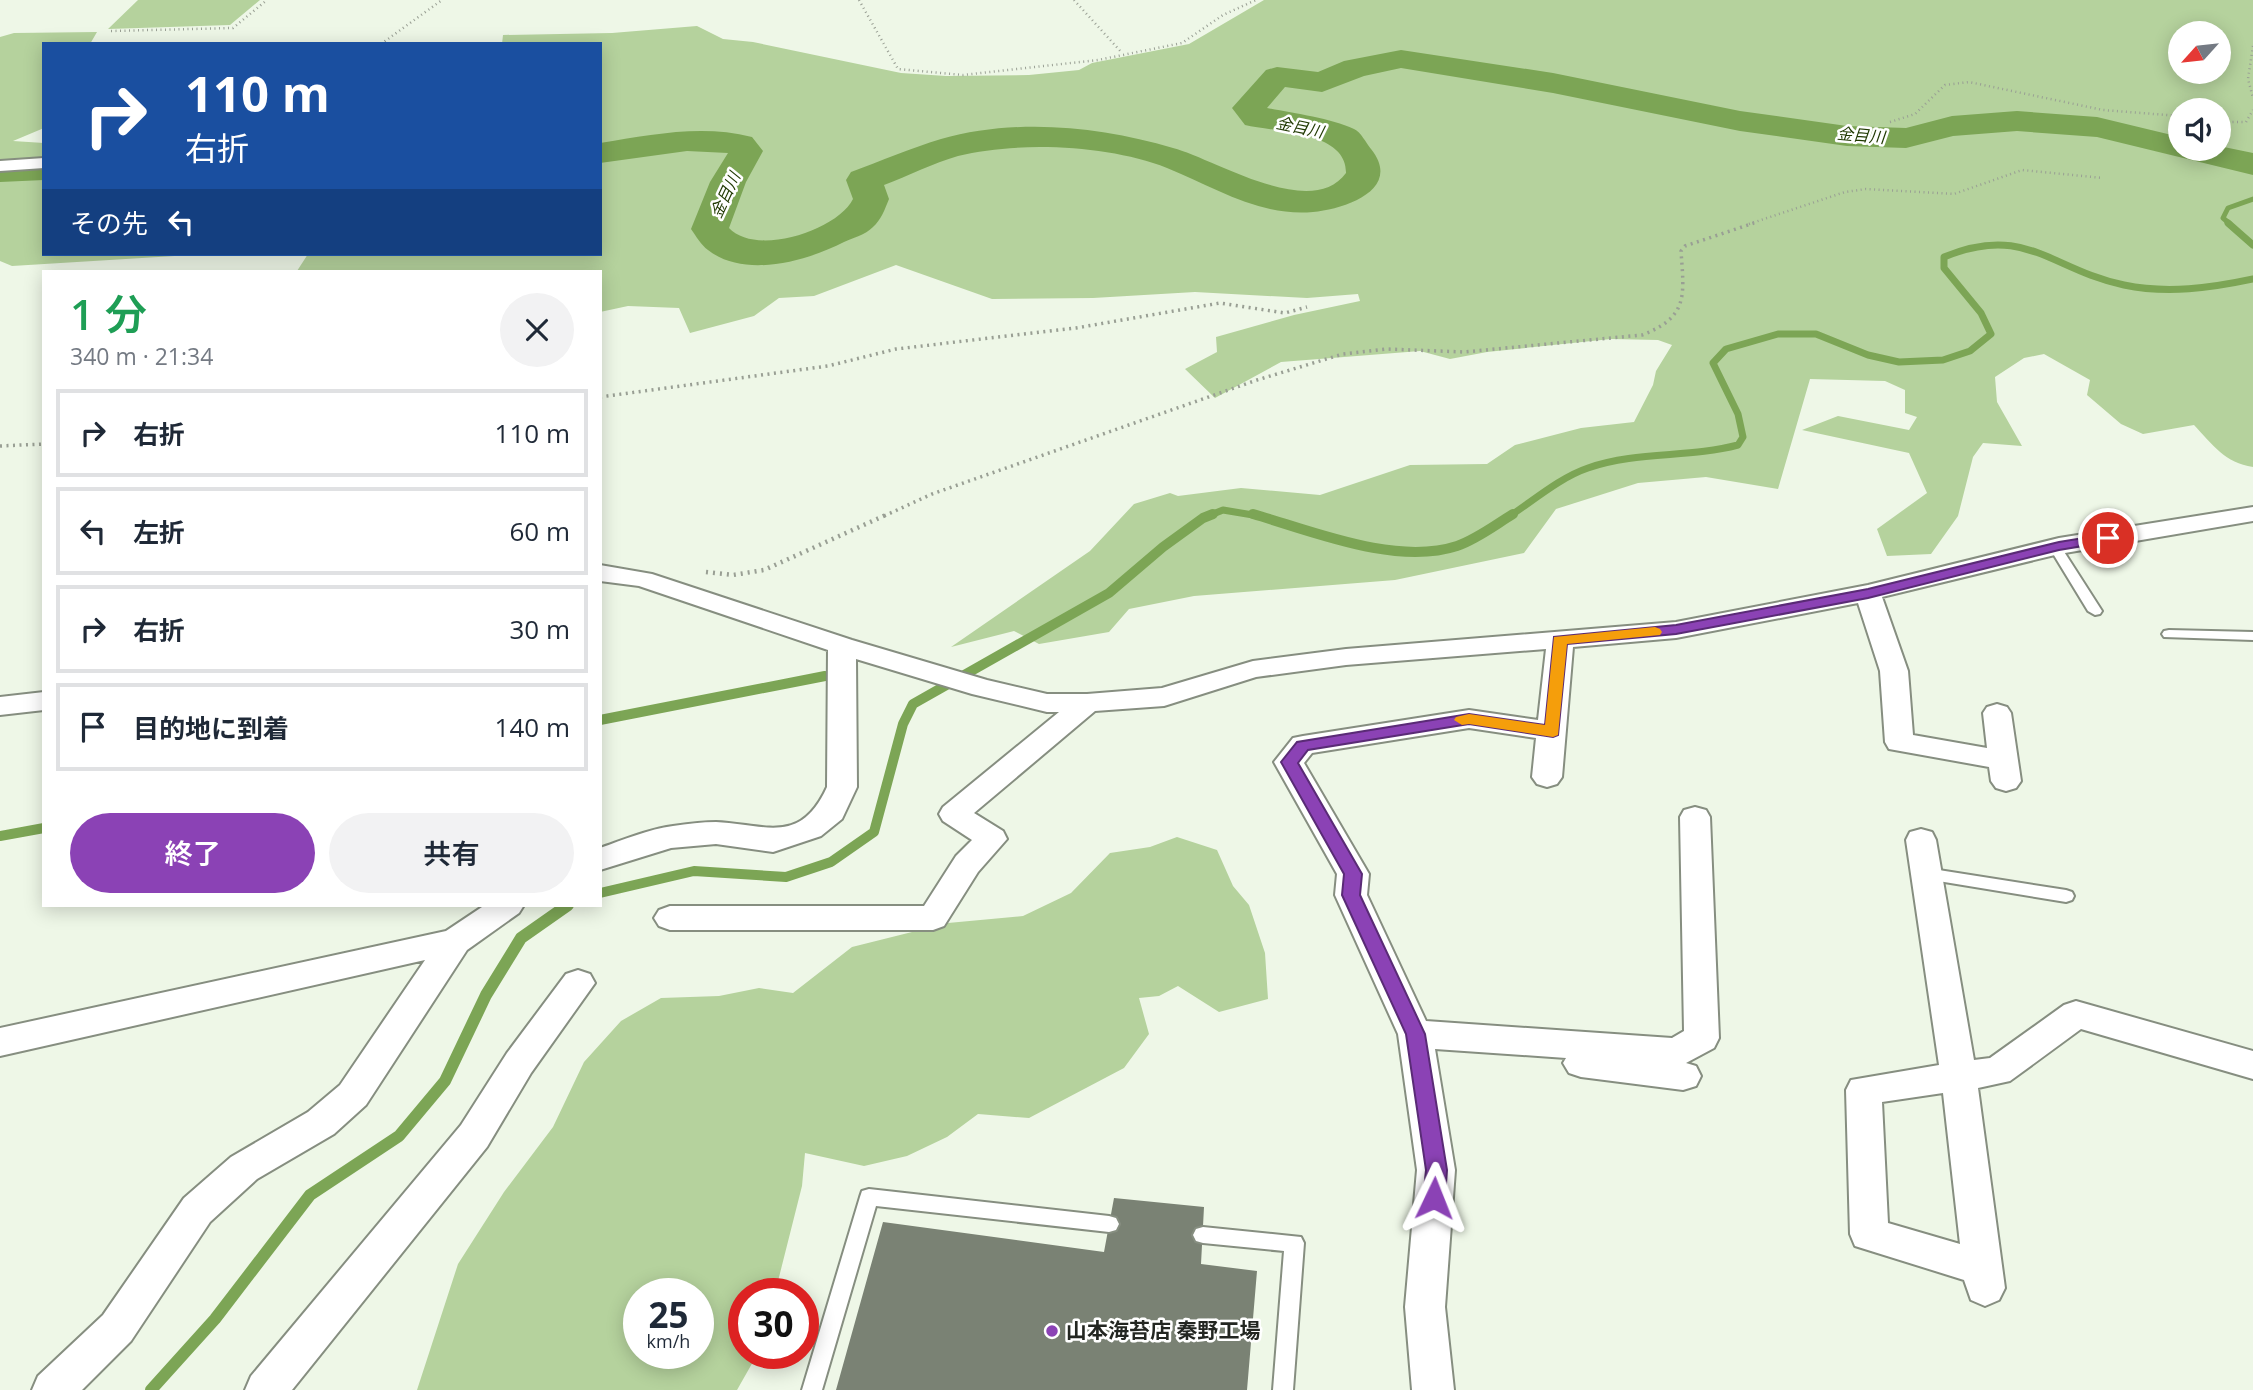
<!DOCTYPE html>
<html lang="ja">
<meta charset="utf-8">
<style>
:root{--surface:#fff;--page:#f2f2f3;--text:#1f2937;--muted:#747a83;--line:#e0e1e3;--accent:#8b42b5}
body{margin:0;font-family:"Open Sans","Noto Sans JP",sans-serif;background:var(--page);color:var(--text);height:100vh;display:flex;flex-direction:column;font-size:26px;white-space:nowrap}
*{box-sizing:border-box;margin:0}
p{font-size:23px;color:var(--muted)}
.icon{flex:none;width:38px;height:38px;fill:none;stroke:currentColor;stroke-width:2;stroke-linecap:round;stroke-linejoin:round}
.map{position:relative;flex:1;overflow:hidden}
.panel{position:absolute;left:42px;top:270px;width:560px;height:637px;display:flex;flex-direction:column;background:var(--surface);border-radius:0px;box-shadow:0 4px 18px #0003}
.panel>*{flex:none}
.top-card{position:absolute;left:42px;top:42px;width:560px;height:214px;border-radius:0px;box-shadow:0 4px 18px #0003;background:#1a4fa0;color:#fff;overflow:hidden}
.needle{width:46px;rotate:243deg}
.buttons{position:absolute;left:2168px;top:21px;display:grid;gap:14px}
.buttons a{display:grid;place-items:center;width:63px;height:63px;border-radius:50%;background:var(--surface);box-shadow:0 4px 18px #0003;font-size:35px}
.speed{position:absolute;left:623px;top:1278px;display:flex;gap:14px;font-size:35px;font-weight:700;text-align:center}
.speed>*{display:grid;place-content:center;width:91px;height:91px;border-radius:50%;background:var(--surface);box-shadow:0 4px 18px #0003;line-height:1}
.speed small{font-size:18px;font-weight:400}
.speed .limit{border:10px solid #d22;background:#fff;color:#111}
.pin{position:absolute;display:grid;place-items:center;width:60px;height:60px;color:#fff;margin:-30px;border:4px solid #fff;border-radius:50%;box-shadow:0 2px 7px #0007}
.me{position:absolute;width:77px;margin:-38px;rotate:2deg;stroke-linejoin:round;filter:drop-shadow(0 0 5px #0008)}
.turn{display:flex;align-items:center;gap:24px;height:147px;padding:0 28px;font-size:32px}
.turn .icon{width:91px;height:91px;stroke-width:2.5}
.turn b{display:block;font-size:49px;line-height:60px}
.then{display:flex;align-items:center;height:66px;padding:0 28px;background:#0003;gap:14px;font-size:26px}
.round{display:grid;place-items:center;flex:none;width:74px;height:74px;border-radius:37px;background:var(--page)}
.head{display:flex;align-items:center;justify-content:space-between;height:119px;padding:0 28px}
h1{font-size:42px;font-weight:600;line-height:52px;color:#1e9e55}
.button{display:flex;gap:14px;margin-top:auto;padding:14px 28px}
.button a{flex:1;height:80px;border-radius:42px;background:var(--accent);color:#fff;font-size:28px;font-weight:600;line-height:80px;text-align:center}
.button a+a{background:var(--page);color:var(--text)}
ul{padding:0;list-style:none}
li{display:flex;align-items:center;gap:21px;height:88px;margin:0 14px 10px;padding:0 14px;border:4px solid var(--line);border-radius:0px}
li div{flex:1}
li b{display:block;font-size:26px}
li em{font-style:normal}
.map>svg:first-child{display:block}
.green{fill:#b5d29d;fill-rule:evenodd}
.lines{fill:none;stroke-linecap:round;stroke-linejoin:round}
.stream-far3{stroke:#7ca555;stroke-width:5}
.stream-far2{stroke:#7ca555;stroke-width:7}
.stream-far1{stroke:#7ca555;stroke-width:10}
.stream{stroke:#7ca555;stroke-width:12}
.river{fill:#7ca555;fill-rule:evenodd}
.building{fill:#7a8274}
.service-casing{stroke:#868e80;stroke-width:4}
.minor-casing{stroke:#868e80;stroke-width:4}
.path-far2{stroke:#999f94;stroke-width:2.5;stroke-dasharray:1 3.5;stroke-linecap:butt}
.path-far1{stroke:#999f94;stroke-width:3.5;stroke-dasharray:2 4.5;stroke-linecap:butt}
.path{stroke:#999f94;stroke-width:4.5;stroke-dasharray:2 5;stroke-linecap:butt}
.service{fill:#fff;fill-rule:evenodd}
.minor{fill:#fff;fill-rule:evenodd}
.route{fill:#8b42b5;stroke:#5a2b76;stroke-width:2}
.slow{fill:#f59e0b}
.poi-dot{fill:#8b42b5;stroke:#fff;stroke-width:2.5}
.labels{text-anchor:middle;stroke-width:5;stroke-linejoin:round;paint-order:stroke}
.far-water-label{font-size:16px;font-style:italic;fill:#1f3800;stroke:#fff}
.near-poi-label{font-size:21px;font-weight:bold;fill:#232621;stroke:#fff;text-anchor:start}
</style>
<div class="map">
<svg width="2253" height="1390" viewBox="0 0 2253 1390">
<rect width="100%" height="100%" fill="#eef7e7"/>
<path class="green" d="M 138,0 L 260,0 L 230,25 L 108,29 Z
M 1264,0 L 2253,0 L 2253,467 C 2225,463 2213,445 2194,425 L 2143,434 L 2121,424 L 2087,395 L 2090,380 L 2044,354 L 2024,358 L 1995,377 L 1997,402 L 2022,446 L 1983,443 L 1973,457 L 1958,516 L 1931,554 L 1887,556 L 1877,529 L 1927,493 L 1909,453 L 1802,430 L 1838,416 L 1909,430 L 1917,417 L 1905,413 L 1905,390 L 1885,381 L 1810,379 L 1778,489 L 1706,477 L 1638,483 L 1556,509 L 1524,553 L 1395,580 L 1194,596 L 1129,609 L 1109,632 L 1039,644 L 1014,631 L 951,647 L 1090,551 L 1134,504 L 1170,493 L 1178,496 L 1241,488 L 1320,495 L 1410,465 L 1487,464 L 1515,445 L 1581,428 L 1634,422 L 1653,385 L 1656,371 L 1672,345 L 1658,340 L 1611,339 L 1487,352 L 1450,359 L 1420,351 L 1281,362 L 1215,398 L 1185,369 L 1217,352 L 1216,337 L 1294,315 L 1360,301 L 1358,294 L 1307,298 L 1195,292 L 1093,298 L 992,299 L 896,265 L 814,296 L 779,298 L 754,316 L 690,333 L 679,308 L 628,306 L 600,312 L 600,271 L 297,271 L 308,254 L 600,254 L 600,44 L 502,44 L 503,35 L 612,33 L 697,26 L 723,39 L 753,42 L 901,73 L 946,76 L 1029,75 L 1079,70 L 1092,63 L 1189,44 ZM 2180,33 L 2219,33 L 2219,72 L 2180,72 ZM 2180,110 L 2219,110 L 2219,149 L 2180,149 Z
M 97,32 L 90,44 L 44,44 L 44,128 L 13,141 L 44,143 L 44,254 L 207,254 L 12,266 L 0,261 L 0,37 L 14,33 Z
M 1177,837 L 1217,850 L 1233,886 L 1249,905 L 1265,953 L 1268,999 L 1219,1012 L 1178,986 L 1159,996 L 1139,998 L 1149,1034 L 1124,1068 L 1029,1118 L 978,1114 L 947,1137 L 907,1156 L 864,1166 L 805,1153 L 802,1186 L 775,1293 L 744,1293 L 744,1353 L 758,1353 L 737,1390 L 417,1390 L 458,1264 L 504,1192 L 553,1127 L 584,1062 L 621,1021 L 661,998 L 719,996 L 759,988 L 793,993 L 852,947 L 948,923 L 1023,916 L 1071,893 L 1110,853 L 1150,847 ZM 639,1293 L 698,1293 L 698,1353 L 639,1353 Z"/>
<g class="lines">
<path class="stream-far3" d="M 2230,224 L 2223,218 L 2228,208 L 2253,199"/>
<path class="stream-far2" d="M 2228,223 L 2253,245
M 1208,516 L 1223,510 L 1259,516
M 1510,516 C 1534,500 1561,477 1588,468 C 1637,451 1689,458 1738,445 L 1743,437 L 1738,414 L 1713,363 L 1726,349 L 1778,334 L 1816,334 L 1868,355 L 1899,362 L 1943,360 L 1970,351 L 1991,334 L 1981,313 L 1944,268 L 1944,257 C 2026,223 2051,270 2124,285 C 2167,294 2211,288 2253,279"/>
<path class="stream-far1" d="M 1253,514 C 1312,531 1396,566 1457,546 C 1477,539 1495,525 1513,514
M 600,720 L 825,676
M 0,836 L 44,828
M 600,893 L 694,871 L 786,877 L 831,862 L 874,832 L 903,724 L 913,704 L 1109,593 L 1163,547 L 1203,518 L 1213,514"/>
<path class="stream" d="M 151,1390 L 215,1319 L 310,1195 L 399,1136 L 445,1081 L 486,995 L 521,938 L 568,905"/>
<path class="river" d="M 1401,50 L 1553,73 L 1740,111 L 1847,126 L 1906,128 L 1952,116 L 2017,111 L 2097,117 L 2180,137 L 2180,149 L 2219,149 L 2219,146 L 2253,153 L 2253,175 L 2097,137 L 2017,131 L 1953,136 L 1906,148 L 1847,146 L 1740,131 L 1553,93 L 1401,68 L 1364,76 L 1322,92 L 1285,87 L 1267,108 C 1292,113 1330,118 1354,129 C 1361,132 1366,143 1371,149 C 1403,189 1346,209 1313,212 C 1260,217 1214,187 1167,168 C 1108,145 1019,141 958,156 C 933,163 908,176 884,185 L 889,199 C 885,209 881,220 873,227 C 865,235 853,238 844,242 C 807,261 745,279 708,250 C 701,245 696,236 691,229 L 710,182 L 728,153 L 687,151 L 600,163 L 600,143 C 651,135 701,124 752,137 L 763,151 L 746,182 L 729,228 C 756,257 838,230 853,199 L 846,180 L 851,172 C 881,161 911,148 941,139 C 1016,118 1099,126 1173,148 C 1215,159 1311,221 1346,173 C 1347,131 1274,132 1245,125 L 1232,108 L 1266,70 L 1277,67 L 1318,72 L 1344,61 Z
M 44,158 L 44,180 L 0,182 L 0,160 Z"/>
</g>
<path class="building" d="M 1114,1198 L 1204,1207 L 1201,1264 L 1257,1271 L 1247,1390 L 836,1390 L 883,1222 L 1104,1252 Z"/>
<g class="lines">
<g class="service-casing">
<path id="service" d="M 2055,543 L 2061,547 L 2102,611 L 2100,614 L 2095,615 L 2088,611 L 2049,547 Z
M 2169,630 L 2253,632 L 2253,640 L 2164,637 L 2162,634 L 2164,631 Z
M 1926,868 L 2066,890 L 2072,892 L 2074,896 L 2072,900 L 2066,902 L 1920,878 L 1918,874 L 1920,870 Z
M 869,1189 L 1109,1216 L 1116,1218 L 1119,1224 L 1116,1230 L 1109,1232 L 876,1206 L 822,1390 L 802,1390 L 860,1197 L 862,1191 Z
M 1203,1227 L 1301,1237 L 1304,1243 L 1293,1390 L 1273,1390 L 1284,1251 L 1203,1243 L 1196,1241 L 1193,1235 L 1196,1229 Z"/>
</g>
<g class="minor-casing">
<path id="minor" d="M 44,158 L 44,168 L 0,171 L 0,161 Z
M 2253,507 L 2253,521 L 2059,554 L 1882,597 L 1908,671 L 1913,735 L 1987,748 L 1983,713 L 1987,707 L 1997,704 L 2007,707 L 2011,713 L 2021,781 L 2016,788 L 2006,791 L 1996,788 L 1991,781 L 1989,767 L 1889,749 L 1885,742 L 1880,671 L 1858,603 L 1676,638 L 1573,647 L 1562,777 L 1557,784 L 1547,787 L 1537,784 L 1532,777 L 1536,738 L 1469,728 L 1312,753 L 1304,763 L 1369,874 L 1367,895 L 1426,1021 L 1672,1038 L 1684,1031 L 1680,817 L 1684,810 L 1695,807 L 1706,810 L 1710,817 L 1719,1038 L 1714,1048 L 1686,1063 L 1696,1066 L 1701,1076 L 1696,1086 L 1683,1090 L 1581,1077 L 1569,1073 L 1563,1063 L 1566,1058 L 1435,1049 L 1455,1170 L 1445,1307 L 1454,1390 L 1412,1390 L 1405,1307 L 1417,1170 L 1398,1034 L 1335,895 L 1337,874 L 1274,762 L 1293,738 L 1303,736 L 1469,710 L 1538,720 L 1546,649 L 1346,665 L 1256,677 L 1164,706 L 1095,711 L 974,813 L 1003,831 L 1007,839 L 978,872 L 944,926 L 933,930 L 670,930 L 659,926 L 654,918 L 659,910 L 670,906 L 924,906 L 956,856 L 972,840 L 943,821 L 939,814 L 943,807 L 1059,712 L 1047,712 L 972,694 L 856,659 L 857,787 L 842,819 L 821,836 L 773,852 L 716,844 L 671,848 L 600,870 L 600,848 C 623,840 649,829 673,826 C 687,824 702,822 716,822 C 765,824 800,846 827,787 L 828,650 L 639,586 L 600,581 L 600,565 L 652,574 L 852,640 L 987,680 L 1047,694 L 1087,694 L 1162,688 L 1253,661 L 1346,649 L 1676,622 L 1868,585 L 2059,538 Z
M 44,692 L 44,710 L 0,715 L 0,697 Z
M 1921,829 L 1932,832 L 1936,840 L 1974,1060 L 1990,1058 L 2064,1005 L 2076,1001 L 2253,1051 L 2253,1079 L 2081,1029 L 2010,1081 L 1978,1088 L 2005,1288 L 1999,1300 L 1985,1306 L 1971,1300 L 1964,1280 L 1855,1246 L 1850,1234 L 1846,1090 L 1851,1080 L 1939,1065 L 1906,840 L 1910,832 ZM 1943,1093 L 1960,1244 L 1888,1223 L 1882,1102 Z
M 485,905 L 524,905 L 519,913 L 467,950 L 366,1105 L 334,1134 L 257,1179 L 210,1222 L 131,1341 L 82,1390 L 32,1390 L 38,1376 L 103,1315 L 184,1198 L 231,1157 L 308,1112 L 340,1085 L 425,960 L 0,1056 L 0,1028 L 446,931 Z
M 578,970 L 590,974 L 595,983 L 531,1073 L 487,1147 L 292,1390 L 245,1390 L 251,1376 L 461,1125 L 507,1053 L 566,974 Z"/>
</g>
<path class="path-far2" d="M 859,0 L 898,69 L 963,75 L 1098,60 L 1182,43 L 1223,15 L 1256,0
M 1074,0 L 1122,53
M 111,31 L 233,28 L 267,0
M 381,44 L 442,0
M 2253,46 L 2248,79 L 2253,98
M 1890,122 L 1915,114 L 1945,85 L 1969,82 L 2103,110 L 2180,116
M 2219,122 L 2246,122 L 2253,110
M 1749,224 L 1845,192 L 1866,189 L 1954,194 L 2022,170 L 2103,178"/>
<path class="path-far1" d="M 600,397 L 828,366 L 896,349 L 1076,328 L 1220,303 L 1285,313 L 1307,307
M 0,446 L 44,444
M 884,516 L 932,494 L 1257,380 L 1343,354 L 1386,349 L 1464,352 L 1642,335 C 1689,317 1684,295 1681,251 L 1685,246 L 1754,223"/>
<path class="path" d="M 706,572 L 733,575 L 764,570 L 888,514"/>
<use href="#service" class="service"/>
<use href="#minor" class="minor"/>
</g>
<path class="route" d="M 2108,534 L 2115,538 L 2113,541 L 2059,550 L 1868,598 L 1676,634 L 1567,644 L 1558,735 L 1553,737 L 1469,724 L 1308,750 L 1298,763 L 1362,874 L 1360,895 L 1425,1034 L 1447,1170 L 1445,1198 L 1442,1204 L 1434,1207 L 1427,1204 L 1423,1198 L 1426,1170 L 1406,1034 L 1342,895 L 1344,874 L 1281,762 L 1297,742 L 1469,714 L 1545,725 L 1554,637 L 1676,625 L 1868,589 L 2059,542 Z"/>
<path class="slow" d="M 1655,627 L 1660,629 L 1662,632 L 1660,635 L 1567,644 L 1558,735 L 1553,737 L 1469,724 L 1462,725 L 1454,720 L 1456,717 L 1469,714 L 1545,725 L 1554,637 Z"/>
<circle class="poi-dot" cx="1052" cy="1331" r="7"/>
<g class="labels">
<g class="far-water-label">
<text transform="translate(1300 127) rotate(12)" y="6">金目川</text>
<text transform="translate(1861 135) rotate(5)" y="6">金目川</text>
<text transform="translate(725 195) rotate(-65)" y="6">金目川</text>
</g>
<g class="near-poi-label">
<text x="1066" y="1338">山本海苔店 秦野工場</text>
</g>
</g>
</svg>
<div class="buttons">
<a><svg class="needle" viewBox="-14 -14 28 28"><path d="M0-13l5 13h-10z" fill="#e53935"/><path d="M0 13l5-13h-10z" fill="#747a83"/></svg></a>
<a><svg class="icon" aria-label="sound" viewBox="0 0 24 24"><path d="M4 9h4l5-4v14l-5-4H4zM17 9q2 3 0 6"/></svg></a>
</div>
<div class="speed"><div>25<small>km/h</small></div><div class="limit">30</div></div>
<div class="pin" style="left:2108px;top:538px;background:#d93025"><svg class="icon" aria-label="arrive" viewBox="0 0 24 24"><path d="M6 21V4h12l-3 4 3 4H6"/></svg></div>
<svg class="me" style="left:1434px;top:1198px" viewBox="-20 -20 40 40"><path d="M0-17L14 15 0 8-14 15z" fill="#8b42b5" stroke="#fff" stroke-width="4"/></svg>
<div class="top-card">
<div class="turn"><svg class="icon" aria-label="right" viewBox="0 0 24 24"><path d="M7 20v-9h11M14 6l5 5-5 5"/></svg><div><b>110 m</b>右折</div></div>
<div class="then">その先<svg class="icon" aria-label="left" viewBox="0 0 24 24"><path d="M17 20v-9H6M10 6l-5 5 5 5"/></svg></div>
</div>
<section class="panel">
<div class="head"><div><h1>1 分</h1><p>340 m · 21:34</p></div><a class="round"><svg class="icon" aria-label="close" viewBox="0 0 24 24"><path d="M6 6l12 12M18 6L6 18"/></svg></a></div>
<ul>
<li><svg class="icon" aria-label="right" viewBox="0 0 24 24"><path d="M7 20v-9h11M14 6l5 5-5 5"/></svg><div><b>右折</b></div><em>110 m</em></li>
<li><svg class="icon" aria-label="left" viewBox="0 0 24 24"><path d="M17 20v-9H6M10 6l-5 5 5 5"/></svg><div><b>左折</b></div><em>60 m</em></li>
<li><svg class="icon" aria-label="right" viewBox="0 0 24 24"><path d="M7 20v-9h11M14 6l5 5-5 5"/></svg><div><b>右折</b></div><em>30 m</em></li>
<li><svg class="icon" aria-label="arrive" viewBox="0 0 24 24"><path d="M6 21V4h12l-3 4 3 4H6"/></svg><div><b>目的地に到着</b></div><em>140 m</em></li>
</ul>
<div class="button"><a>終了</a><a>共有</a></div>
</section>
</div>
